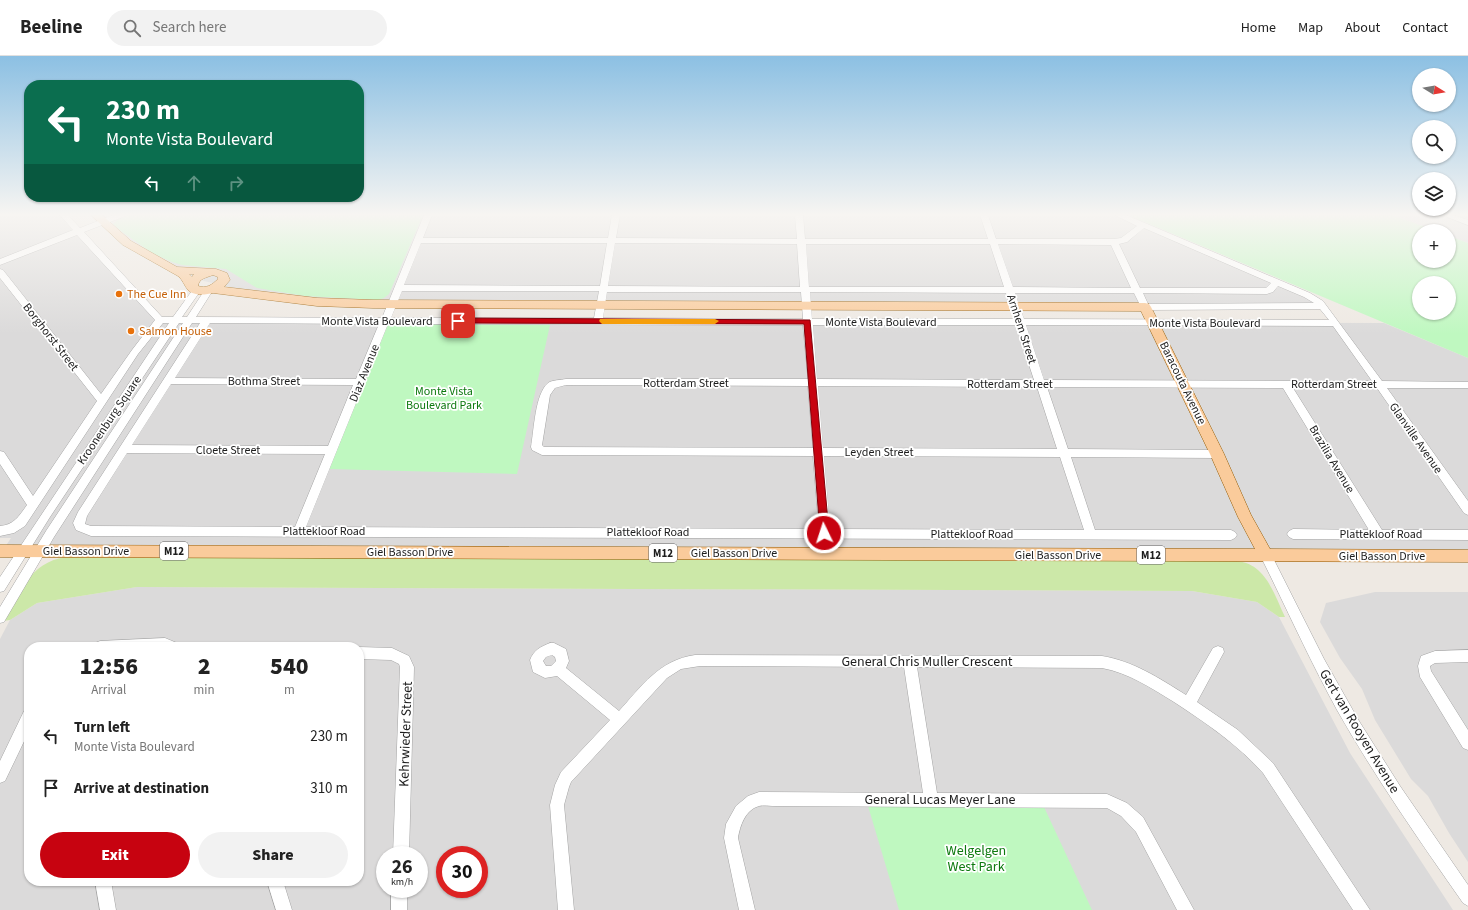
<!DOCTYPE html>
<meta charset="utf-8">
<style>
:root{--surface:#fff;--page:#f2f2f2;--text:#222;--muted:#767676;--line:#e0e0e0;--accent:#c70310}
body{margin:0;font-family:"Source Sans 3",sans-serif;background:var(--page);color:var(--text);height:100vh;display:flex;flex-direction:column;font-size:15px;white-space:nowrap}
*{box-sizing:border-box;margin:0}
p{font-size:13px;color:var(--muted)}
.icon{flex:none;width:22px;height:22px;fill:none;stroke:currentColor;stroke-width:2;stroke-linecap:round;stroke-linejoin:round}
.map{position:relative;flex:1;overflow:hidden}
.side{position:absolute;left:24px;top:586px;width:340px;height:244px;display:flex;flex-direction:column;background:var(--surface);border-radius:16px;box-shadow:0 1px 3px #0004}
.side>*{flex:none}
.banner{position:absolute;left:24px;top:24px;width:340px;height:122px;border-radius:16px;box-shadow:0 1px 3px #0004;background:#0b6e4f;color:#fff;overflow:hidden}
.needle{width:26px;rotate:101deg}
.fabs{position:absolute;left:1412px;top:12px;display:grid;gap:8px}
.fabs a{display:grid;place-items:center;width:44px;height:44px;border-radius:50%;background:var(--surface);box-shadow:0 1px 3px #0004;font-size:20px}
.speed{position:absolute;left:376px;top:790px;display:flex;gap:8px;font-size:20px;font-weight:700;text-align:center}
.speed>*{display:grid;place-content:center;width:52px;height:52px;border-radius:50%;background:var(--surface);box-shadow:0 1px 3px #0004;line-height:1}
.speed small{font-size:10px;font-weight:400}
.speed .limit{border:6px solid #d22;background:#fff;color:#111}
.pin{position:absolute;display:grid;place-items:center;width:34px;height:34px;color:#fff;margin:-17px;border-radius:8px;box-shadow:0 2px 6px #0006}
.me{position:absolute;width:44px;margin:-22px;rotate:356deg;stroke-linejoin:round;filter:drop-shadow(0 0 3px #0008)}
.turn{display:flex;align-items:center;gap:14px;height:84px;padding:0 16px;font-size:18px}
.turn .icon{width:52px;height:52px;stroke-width:2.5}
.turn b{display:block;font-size:28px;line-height:34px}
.lanes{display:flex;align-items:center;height:38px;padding:0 16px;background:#0003;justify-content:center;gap:20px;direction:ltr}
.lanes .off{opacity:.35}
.eta{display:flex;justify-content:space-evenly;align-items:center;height:68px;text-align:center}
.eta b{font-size:24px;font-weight:800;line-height:28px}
.primary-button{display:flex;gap:8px;margin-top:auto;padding:8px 16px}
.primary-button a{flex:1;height:46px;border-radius:24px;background:var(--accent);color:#fff;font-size:16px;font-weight:800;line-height:46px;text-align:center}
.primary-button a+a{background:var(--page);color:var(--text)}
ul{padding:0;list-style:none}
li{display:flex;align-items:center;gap:12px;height:52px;padding:0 16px}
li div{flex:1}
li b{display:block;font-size:15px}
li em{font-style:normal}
header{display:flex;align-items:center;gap:24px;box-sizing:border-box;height:56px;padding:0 20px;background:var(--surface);border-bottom:1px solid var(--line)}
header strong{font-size:19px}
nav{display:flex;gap:22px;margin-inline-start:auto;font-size:14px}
.search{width:280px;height:36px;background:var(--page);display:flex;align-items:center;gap:10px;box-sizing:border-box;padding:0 14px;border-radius:22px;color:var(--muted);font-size:15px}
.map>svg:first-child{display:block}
.residential{fill:#dbdada;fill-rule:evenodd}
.grass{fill:#cce8a8}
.park{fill:#bff8c0;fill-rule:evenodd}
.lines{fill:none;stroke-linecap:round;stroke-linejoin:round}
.minor-casing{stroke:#a4a4a4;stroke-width:1}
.major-casing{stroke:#945a02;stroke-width:1}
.minor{fill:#fff;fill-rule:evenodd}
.major{fill:#facb9b;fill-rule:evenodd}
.route{fill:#c70310;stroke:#81020a}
.slow{fill:#f59e0b}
.food-dot{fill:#e8710a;stroke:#fff;stroke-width:1.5}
.labels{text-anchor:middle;stroke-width:3.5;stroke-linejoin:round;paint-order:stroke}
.shield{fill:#fff;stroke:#616161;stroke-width:1}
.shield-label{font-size:11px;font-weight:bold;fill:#1d1d1d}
.food-label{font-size:12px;fill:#c56008;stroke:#fff;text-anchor:start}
.street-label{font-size:12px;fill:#1d1d1d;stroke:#fff}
.park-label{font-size:12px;fill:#0d790f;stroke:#fff}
.near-street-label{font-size:14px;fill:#1d1d1d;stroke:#fff}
.near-park-label{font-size:14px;fill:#0d790f;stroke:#fff}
</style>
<header>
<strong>Beeline</strong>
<div class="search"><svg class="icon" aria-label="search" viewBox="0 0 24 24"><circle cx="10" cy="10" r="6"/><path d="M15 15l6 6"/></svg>Search here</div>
<nav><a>Home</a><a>Map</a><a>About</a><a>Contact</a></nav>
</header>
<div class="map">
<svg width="1468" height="854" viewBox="0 0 1468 854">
<rect width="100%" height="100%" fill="#eee9e3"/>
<path class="residential" d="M 0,159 L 64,159 L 158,261 L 158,265 L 1384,267 L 1468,302 L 1468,499 L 3,494 L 11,482 L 0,482 Z
M 97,159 L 1118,159 L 1306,239 L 1323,251 L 392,250 L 246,235 L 204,225 L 175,213 L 120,182 Z
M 1392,159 L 1468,159 L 1468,187 L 1449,180 L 1449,175 L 1436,175 Z
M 137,531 L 1192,535 L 1257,546 L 1279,561 L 1350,697 L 1453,854 L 0,854 L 0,583 L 10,564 L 37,547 ZM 29,591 L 359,591 L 359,825 L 29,825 ZM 385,799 L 419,799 L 419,833 L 385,833 ZM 445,799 L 479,799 L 479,833 L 445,833 Z
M 1375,536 L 1468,536 L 1468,806 L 1449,777 L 1428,740 L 1411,723 L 1375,664 L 1362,633 L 1340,602 L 1320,566 L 1326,547 Z"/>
<path class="grass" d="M 65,501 L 1237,505 C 1266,508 1274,538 1285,561 L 1279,561 L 1257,546 L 1192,535 L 137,531 L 37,547 L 10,564 L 2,565 C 19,537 30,507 65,501 Z"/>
<path class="park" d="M 128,159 L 423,159 L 389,238 L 384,242 L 378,244 L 305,240 L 257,232 L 226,213 L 182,209 L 172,206 L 152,197 L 121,175 L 113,168 L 120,162 Z
M 1128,159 L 1392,159 L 1436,175 L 1419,175 L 1419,205 L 1449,205 L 1449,180 L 1468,187 L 1468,302 ZM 1419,227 L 1449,227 L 1449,257 L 1419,257 Z
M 388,268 L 550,269 L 517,418 L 329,413 Z
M 868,750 L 1044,751 L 1092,854 L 899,854 Z"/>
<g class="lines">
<g class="minor-casing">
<path id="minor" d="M 60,159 L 68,159 L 80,172 L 113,159 L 124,159 L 123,161 L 84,176 L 162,261 L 173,261 L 194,232 L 200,232 L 201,234 L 182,261 L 187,261 L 206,232 L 209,231 L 213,234 L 196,261 L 382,262 L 424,159 L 432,159 L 423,182 L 608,182 L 612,159 L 620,159 L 616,182 L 797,183 L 795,159 L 803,159 L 805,183 L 988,183 L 980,159 L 988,159 L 996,183 L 1114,183 L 1121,182 L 1137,170 L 1115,159 L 1126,159 L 1310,237 L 1323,245 L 1382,325 L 1468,326 L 1468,332 L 1387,332 L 1468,445 L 1468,459 L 1464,457 L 1377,332 L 1293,332 L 1382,474 L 1468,474 L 1468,484 L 1293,483 L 1289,481 L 1287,478 L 1289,475 L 1293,473 L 1369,474 L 1283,332 L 1047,331 L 1068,393 L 1217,394 L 1221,395 L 1222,398 L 1221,401 L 1217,402 L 1071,401 L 1095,474 L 1231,474 L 1235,476 L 1237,479 L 1235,482 L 1231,484 L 91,480 L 76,474 L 73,467 L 78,456 L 200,267 L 192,267 L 54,481 L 4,566 L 0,567 L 0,551 L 46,475 L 183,267 L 179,267 L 50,461 L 4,535 L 0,536 L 0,521 L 169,267 L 163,267 L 138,298 L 25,470 L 14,477 L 0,480 L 0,470 C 14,469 19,460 27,449 L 0,408 L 0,395 L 4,396 L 33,440 L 97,345 L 0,222 L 0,213 L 3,214 L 101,338 L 132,294 L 155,264 L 77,179 L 0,209 L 0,203 L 73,174 ZM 1144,172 L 1271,227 L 1266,232 L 1140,232 L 1119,188 L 1127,186 ZM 421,187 L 607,187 L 600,230 L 404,229 ZM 615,187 L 797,188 L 800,231 L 608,230 ZM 806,188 L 990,188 L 1004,231 L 809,231 ZM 998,188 L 1111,189 L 1131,232 L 1013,231 ZM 1278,230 L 1304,241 L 1314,247 L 1148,248 L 1143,237 L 1267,238 L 1273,236 ZM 402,235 L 599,235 L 594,262 L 391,262 ZM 607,236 L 801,236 L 803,263 L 603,262 ZM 810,236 L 1006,237 L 1014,263 L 812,263 ZM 1015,237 L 1134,237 L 1142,253 L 1145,254 L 1320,253 L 1329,264 L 1024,263 ZM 210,267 L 379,268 L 356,323 L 175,322 ZM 388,268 L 803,269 L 808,323 L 566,323 C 561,324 552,324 548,327 C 535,338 534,374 531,391 L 532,394 L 542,399 L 813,400 L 819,473 L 306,471 ZM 813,269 L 1016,269 L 1034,324 L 817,323 ZM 1026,269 L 1333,270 L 1372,325 L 1044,324 ZM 171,328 L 353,329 L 328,390 L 132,389 ZM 566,329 L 808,330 L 813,392 L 544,391 L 542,389 L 550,339 L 555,332 ZM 818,330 L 1037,331 L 1057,393 L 823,392 ZM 127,397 L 325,398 L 295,471 L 91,470 L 85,468 L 87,460 ZM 824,400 L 1060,401 L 1084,474 L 830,473 Z
M 1442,159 L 1453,159 L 1468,164 L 1468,169 Z
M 1266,494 L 1270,496 L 1324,603 L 1359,665 L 1400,730 L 1468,829 L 1468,850 L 1463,847 C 1419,784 1375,721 1337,654 C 1309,603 1286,551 1260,499 L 1262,496 Z
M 165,582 L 177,587 L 178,591 L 94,591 L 95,587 L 100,585 Z
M 550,587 L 554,587 L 566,593 L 569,605 L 566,612 L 619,655 C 641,631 659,604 695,599 L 1102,600 C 1133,605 1159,622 1186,639 L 1213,592 L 1218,590 L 1223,592 L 1224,596 L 1197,646 L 1238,674 L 1273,707 L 1370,854 L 1353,854 L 1263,717 C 1237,688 1206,667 1174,646 C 1151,632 1129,617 1102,612 L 917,611 L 937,737 L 1107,738 L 1127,747 L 1143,761 L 1194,854 L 1177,854 L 1136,776 L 1121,760 L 1107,752 L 775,750 C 770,750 763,749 759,750 C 745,754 740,770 738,782 L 755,854 L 739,854 L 724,782 L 726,768 L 736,750 L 748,740 L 759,736 L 923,737 L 904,611 L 700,610 L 681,613 L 667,622 L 571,726 L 569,731 L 564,749 L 574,854 L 558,854 L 550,749 L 555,729 L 561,716 L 610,664 L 557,620 L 545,622 L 533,616 L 530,604 C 534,594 540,591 550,587 ZM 552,599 L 555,601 L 556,605 L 551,610 L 546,610 L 543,605 L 546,601 Z
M 359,591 L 392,592 L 409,600 L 414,611 L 409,799 L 393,799 L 400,611 L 399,608 L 391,604 L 359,603 Z
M 1468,594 L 1468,606 L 1435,607 L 1430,610 L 1431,615 L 1468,674 L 1468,694 L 1463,692 L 1420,621 L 1418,610 L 1421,600 L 1435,595 Z
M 29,654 L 29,675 L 5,725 L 0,727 L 0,705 L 24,655 Z
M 95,825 L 111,825 L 116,854 L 100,854 Z
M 267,825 L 283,825 L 292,854 L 276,854 Z
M 391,833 L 407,833 L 407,854 L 391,854 Z"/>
</g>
<g class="major-casing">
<path id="major" d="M 91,159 L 102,159 L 131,185 L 177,211 L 216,213 L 227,217 L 230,224 L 224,231 L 317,242 L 373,244 L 1145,247 L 1149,248 L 1151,251 L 1224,398 L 1251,459 L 1270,493 L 1468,494 L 1468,506 L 0,501 L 0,489 L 1255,493 L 1238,461 L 1210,398 L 1141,255 L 373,252 L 317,250 L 213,237 C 205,239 194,240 188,234 C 184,229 183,224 178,220 L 123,189 ZM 189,218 L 194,218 L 192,221 ZM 213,219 L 218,221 L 218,223 C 212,229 206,233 198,230 C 199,222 206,222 213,219 Z"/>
</g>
<use href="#minor" class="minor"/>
<use href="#major" class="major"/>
</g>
<linearGradient id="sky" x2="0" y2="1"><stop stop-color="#8cc0e3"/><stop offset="0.57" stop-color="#f7f5f2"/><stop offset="1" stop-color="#f7f5f2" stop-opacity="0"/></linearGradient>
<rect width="1468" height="278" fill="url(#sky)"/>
<path class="route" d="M 458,262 L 810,264 L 829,477 L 828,480 L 821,480 L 820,477 L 804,268 L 455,267 L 454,265 Z"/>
<path class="slow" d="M 600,263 L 715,263 L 719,265 L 715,268 L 602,268 L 599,265 Z"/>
<g class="food-dot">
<circle cx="119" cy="238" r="4"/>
<circle cx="131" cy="275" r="4"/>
</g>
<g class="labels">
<g class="shield">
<rect x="160" y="486" width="28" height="18" rx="3"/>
<rect x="649" y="488" width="28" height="18" rx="3"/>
<rect x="1137" y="490" width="28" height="18" rx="3"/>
</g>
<g class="shield-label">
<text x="174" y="499">M12</text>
<text x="663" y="501">M12</text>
<text x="1151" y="503">M12</text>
</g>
<g class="food-label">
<text x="127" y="242">The Cue Inn</text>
<text x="139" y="279">Salmon House</text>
</g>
<g class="street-label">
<text x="377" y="269">Monte Vista Boulevard</text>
<text x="881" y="270">Monte Vista Boulevard</text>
<text x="1205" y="271">Monte Vista Boulevard</text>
<text transform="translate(1022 273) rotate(72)" y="4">Arnhem Street</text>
<text transform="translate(51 281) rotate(52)" y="4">Borghorst Street</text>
<text transform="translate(364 317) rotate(-68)" y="4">Diaz Avenue</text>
<text x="264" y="329">Bothma Street</text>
<text x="686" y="331">Rotterdam Street</text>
<text transform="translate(1183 327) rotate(64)" y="4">Baracouta Avenue</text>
<text x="1010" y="332">Rotterdam Street</text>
<text x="1334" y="332">Rotterdam Street</text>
<text transform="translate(109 364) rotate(-56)" y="4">Kroonenburg Square</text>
<text transform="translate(1416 382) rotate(55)" y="4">Glanville Avenue</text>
<text x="228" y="398">Cloete Street</text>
<text x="879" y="400">Leyden Street</text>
<text transform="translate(1332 403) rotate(59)" y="4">Brazilia Avenue</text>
<text x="324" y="479">Plattekloof Road</text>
<text x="648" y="480">Plattekloof Road</text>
<text x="972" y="482">Plattekloof Road</text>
<text x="1381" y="482">Plattekloof Road</text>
<text x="86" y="499">Giel Basson Drive</text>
<text x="410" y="500">Giel Basson Drive</text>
<text x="734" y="501">Giel Basson Drive</text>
<text x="1058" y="503">Giel Basson Drive</text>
<text x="1382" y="504">Giel Basson Drive</text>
</g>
<g class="park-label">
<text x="444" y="339">Monte Vista<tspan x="444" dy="14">Boulevard Park</tspan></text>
</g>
<g class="near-street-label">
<text x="927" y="610">General Chris Muller Crescent</text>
<text transform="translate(1360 675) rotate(59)" y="5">Gert van Rooyen Avenue</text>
<text transform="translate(405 678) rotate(-88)" y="5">Kehrwieder Street</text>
<text x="940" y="748">General Lucas Meyer Lane</text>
</g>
<g class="near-park-label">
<text x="976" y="799">Welgelgen<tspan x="976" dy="16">West Park</tspan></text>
</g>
</g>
</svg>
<div class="fabs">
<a><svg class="needle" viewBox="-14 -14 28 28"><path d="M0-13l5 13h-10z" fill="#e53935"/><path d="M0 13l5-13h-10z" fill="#767676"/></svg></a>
<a><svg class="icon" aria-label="search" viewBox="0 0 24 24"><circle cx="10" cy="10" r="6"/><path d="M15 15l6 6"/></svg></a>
<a><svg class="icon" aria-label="layers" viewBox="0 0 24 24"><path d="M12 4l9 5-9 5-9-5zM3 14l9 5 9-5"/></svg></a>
<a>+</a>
<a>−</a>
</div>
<div class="speed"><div>26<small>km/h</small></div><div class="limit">30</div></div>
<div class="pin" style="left:458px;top:265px;background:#d93025"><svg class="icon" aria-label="arrive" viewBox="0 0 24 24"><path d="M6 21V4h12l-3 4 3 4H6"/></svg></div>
<svg class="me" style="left:824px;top:477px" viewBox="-20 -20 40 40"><circle r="17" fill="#c70310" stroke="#fff" stroke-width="3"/><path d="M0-11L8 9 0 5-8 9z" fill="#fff"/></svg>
<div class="banner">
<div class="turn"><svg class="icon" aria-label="left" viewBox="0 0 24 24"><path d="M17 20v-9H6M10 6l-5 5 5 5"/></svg><div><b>230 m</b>Monte Vista Boulevard</div></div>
<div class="lanes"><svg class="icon" aria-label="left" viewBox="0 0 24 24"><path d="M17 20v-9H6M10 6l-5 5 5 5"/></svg><svg class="icon off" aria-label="ahead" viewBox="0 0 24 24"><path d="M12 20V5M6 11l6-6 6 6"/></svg><svg class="icon off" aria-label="right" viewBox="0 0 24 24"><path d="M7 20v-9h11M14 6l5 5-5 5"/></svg></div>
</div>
<section class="side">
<div class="eta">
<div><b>12:56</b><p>Arrival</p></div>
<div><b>2</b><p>min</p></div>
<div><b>540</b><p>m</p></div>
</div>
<ul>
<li><svg class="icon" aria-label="left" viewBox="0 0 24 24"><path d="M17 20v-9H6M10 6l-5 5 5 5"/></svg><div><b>Turn left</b><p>Monte Vista Boulevard</p></div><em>230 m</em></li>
<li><svg class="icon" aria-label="arrive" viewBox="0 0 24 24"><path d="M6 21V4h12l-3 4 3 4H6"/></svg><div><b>Arrive at destination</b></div><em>310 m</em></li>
</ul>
<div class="primary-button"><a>Exit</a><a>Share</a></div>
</section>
</div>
